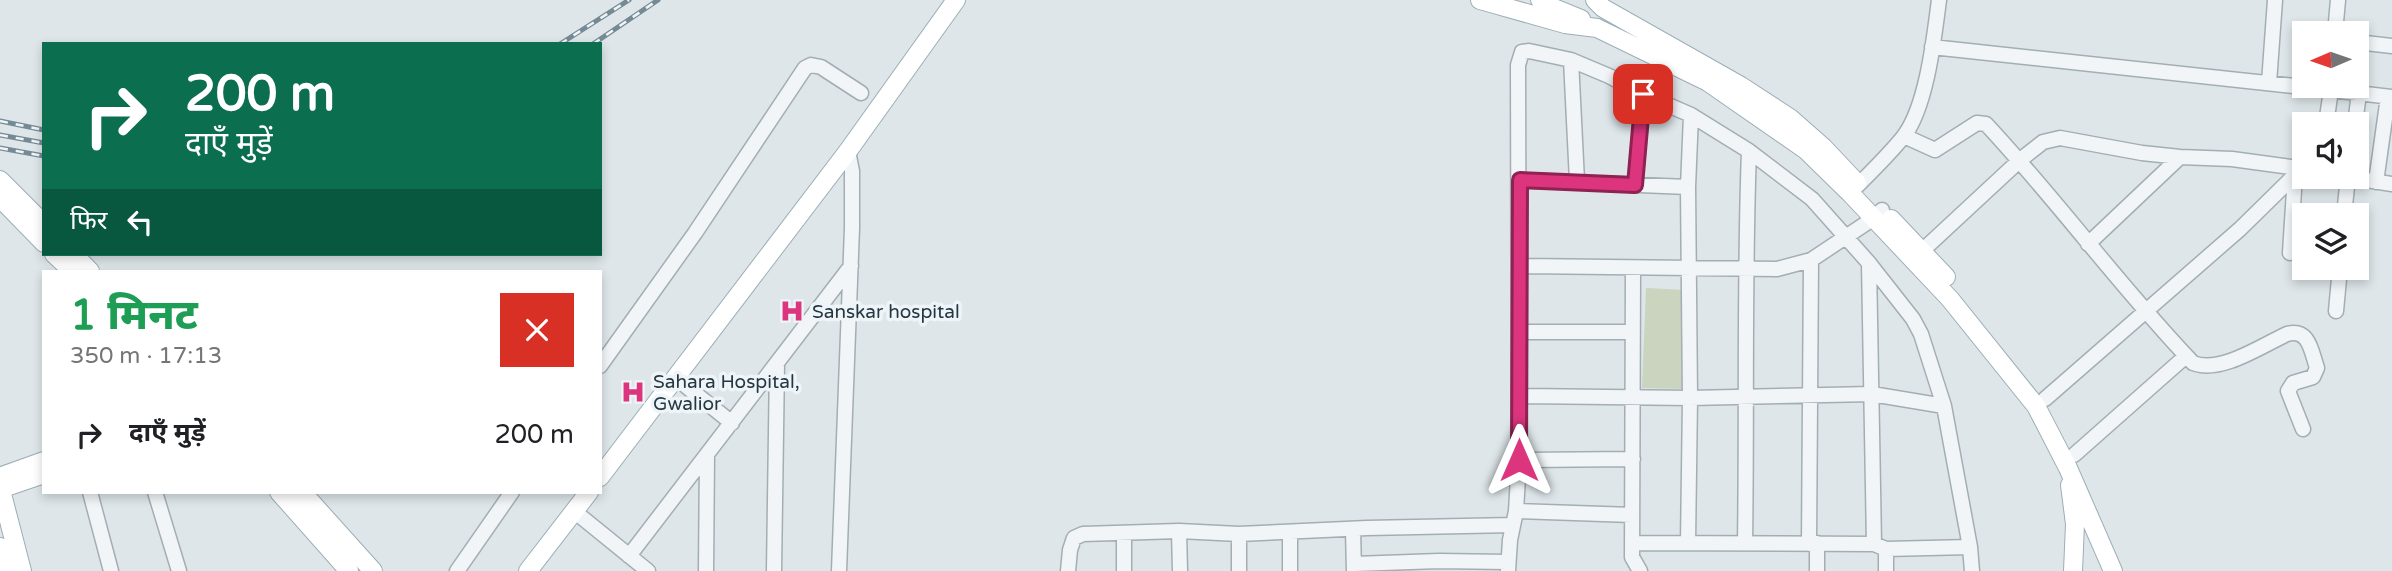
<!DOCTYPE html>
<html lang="hi">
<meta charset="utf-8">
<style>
:root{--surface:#fff;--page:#f6f6f6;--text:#202124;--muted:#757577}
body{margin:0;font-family:"Varela Round","Noto Sans Devanagari",sans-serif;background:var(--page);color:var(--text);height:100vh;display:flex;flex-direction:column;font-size:26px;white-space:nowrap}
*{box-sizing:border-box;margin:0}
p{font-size:23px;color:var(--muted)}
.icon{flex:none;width:38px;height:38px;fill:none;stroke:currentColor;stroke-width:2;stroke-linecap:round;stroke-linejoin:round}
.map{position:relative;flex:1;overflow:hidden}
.details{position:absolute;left:42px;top:270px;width:560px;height:224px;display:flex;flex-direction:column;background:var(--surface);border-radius:0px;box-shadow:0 4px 10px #0003}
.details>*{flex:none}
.banner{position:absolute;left:42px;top:42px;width:560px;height:214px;border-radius:0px;box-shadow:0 4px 10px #0003;background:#0b6e4f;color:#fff;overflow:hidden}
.needle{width:46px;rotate:268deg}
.controls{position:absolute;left:2292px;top:21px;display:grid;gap:14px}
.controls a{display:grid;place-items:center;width:77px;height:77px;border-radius:0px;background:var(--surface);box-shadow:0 4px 10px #0003;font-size:35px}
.pin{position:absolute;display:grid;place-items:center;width:60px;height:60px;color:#fff;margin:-30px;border-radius:14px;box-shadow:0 4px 10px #0006}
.me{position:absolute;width:77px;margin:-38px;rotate:0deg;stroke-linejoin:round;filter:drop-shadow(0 0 5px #0008)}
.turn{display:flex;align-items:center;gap:24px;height:147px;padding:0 28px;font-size:32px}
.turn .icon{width:91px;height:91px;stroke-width:2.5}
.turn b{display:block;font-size:49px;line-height:60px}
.then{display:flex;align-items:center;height:66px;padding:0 28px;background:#0003;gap:14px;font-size:26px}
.round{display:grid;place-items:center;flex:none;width:74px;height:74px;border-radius:0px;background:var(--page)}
.headline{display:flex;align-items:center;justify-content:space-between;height:119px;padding:0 28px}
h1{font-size:42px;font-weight:800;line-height:52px;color:#1e9e55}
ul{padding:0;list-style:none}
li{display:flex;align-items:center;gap:21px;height:91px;padding:0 28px}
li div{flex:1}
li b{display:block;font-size:26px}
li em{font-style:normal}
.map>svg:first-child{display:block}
.green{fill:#cad4be}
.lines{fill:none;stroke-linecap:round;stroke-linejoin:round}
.minor-casing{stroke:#a3aeb4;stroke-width:17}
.major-casing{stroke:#9caeb6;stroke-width:20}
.minor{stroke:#f1f5f7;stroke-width:14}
.major{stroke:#fff;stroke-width:18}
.rail-casing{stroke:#768a95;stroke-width:5}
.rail{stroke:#eef4f7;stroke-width:2.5;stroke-dasharray:8;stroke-linecap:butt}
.route-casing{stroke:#8f2252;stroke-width:18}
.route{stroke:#dc357e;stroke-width:12}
.labels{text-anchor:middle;stroke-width:7;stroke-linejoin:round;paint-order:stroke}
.poi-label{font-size:19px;fill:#253842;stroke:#eef4f7;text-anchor:start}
</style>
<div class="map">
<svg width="2392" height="571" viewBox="0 0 2392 571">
<rect width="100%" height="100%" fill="#dee6e9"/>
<path class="green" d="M 1646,288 L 1686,290 L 1683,389 L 1642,388 Z"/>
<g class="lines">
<g class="minor-casing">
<path id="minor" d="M 2335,33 L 2338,0
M 2357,42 L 2392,46
M 1932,47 L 2331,90 L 2326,124
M 1571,60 L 1577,181
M 2269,83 L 2275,0
M 2331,86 L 2331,90 L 2392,97
M 2355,124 L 2359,93
M 1904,136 L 1935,150 L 1977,123 L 1986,124 C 2058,201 2120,287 2193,363 C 2220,374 2261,346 2287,334 C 2309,328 2311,350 2317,368 L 2313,377 L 2293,383 L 2288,391 L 2303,429
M 2347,177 L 2392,184
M 1520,180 L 1688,187
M 2376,182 L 2388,97
M 1635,185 L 1643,94
M 1851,192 C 1869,174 1888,156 1904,136 C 1927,105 1934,38 1939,0
M 2344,215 L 2348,177
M 2088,244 L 2180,157
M 1922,251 L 2020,160 L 2043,142 L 2060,138 L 2142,153 L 2180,157 L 2232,159 L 2305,169
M 2290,253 L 2295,175
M 1869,263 L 1874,544
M 1520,266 L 1777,269 L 1811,260 L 1874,218 L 1882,210
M 1633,268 L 1632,557 L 1640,571
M 2336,311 L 2340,268
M 1520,332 L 1633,332
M 600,366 L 695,233 L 805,68 L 811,65 L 821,67 L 861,93
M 676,378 L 732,423
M 1519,396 L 1690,398 L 1872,394 L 1944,406
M 2045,399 L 2240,229 L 2295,175 L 2305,169
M 2074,455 L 2186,356
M 1519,460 L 1633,459
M 90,492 L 111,571
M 155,492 L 179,571
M 574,511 L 648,571
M 1516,511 L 1632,515
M 1353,530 L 1354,571
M 1179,531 L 1180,571
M 1124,533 L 1124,571
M 1632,543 L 1874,544 L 1886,549 L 1970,547 L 1972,571
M 1688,543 L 1690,398 L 1688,187 L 1691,115
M 1745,543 C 1747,412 1744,281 1749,151
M 1817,543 L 1817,571
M 1809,544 L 1811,260
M 629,556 L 851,266
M 1354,564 L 1439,561 L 1508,562
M 457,571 L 512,492
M 706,571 L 707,455
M 774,571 L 777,363
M 839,571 L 852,228 L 852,171 L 848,151
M 1068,571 L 1070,550 L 1074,538 L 1083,534 L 1179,531 L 1239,534 L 1367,528 L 1513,525
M 1239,571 L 1239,534
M 1290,571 L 1290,532
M 1508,571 L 1510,540 L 1516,511 L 1519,460 L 1518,65 L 1522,52 L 1529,51 L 1571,60 L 1609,76 L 1643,94 L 1691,115 L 1749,151 L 1812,199 L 1869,263 L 1913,319 L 1921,334 L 1944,406 L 1970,547
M 1886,571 L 1886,549"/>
</g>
<g class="major-casing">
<path id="major" d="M 1480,0 L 1565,24 L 1597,28 L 1708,82 L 1806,150 L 1850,193 L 1950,299 L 2036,406 L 2068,468 L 2113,571
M 1540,0 L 1544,4 L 1581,19
M 1595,0 L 1603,8 L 1741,86 L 1790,118 L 1823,147 L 1857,183
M 0,180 L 44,224
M 0,198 L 44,243
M 1891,219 L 1946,277
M 54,254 L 72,271
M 73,254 L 90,271
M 2,476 L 44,461
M 600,477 L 848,151 L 956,0
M 2070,485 L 2075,524 L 2073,571
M 6,487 L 44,474
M 279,492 L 349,571
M 302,492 L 373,571
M 2,494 L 22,571
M 0,547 L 6,571
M 528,571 L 589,492"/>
</g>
<use href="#minor" class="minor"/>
<use href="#major" class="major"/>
<g class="rail-casing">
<path id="rail" d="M 560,44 L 629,0
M 593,44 L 658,0
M 0,121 L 44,130
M 0,135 L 44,143
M 0,148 L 44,156"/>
</g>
<use href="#rail" class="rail"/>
</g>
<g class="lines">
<g class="route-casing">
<path id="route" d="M 1519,460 L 1520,180 L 1635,185 L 1643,94"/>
</g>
<use href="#route" class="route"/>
</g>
<defs>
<g id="hospital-bare" transform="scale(1.89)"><path d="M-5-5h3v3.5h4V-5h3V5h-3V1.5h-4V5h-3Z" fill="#dc357e" stroke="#eef4f7" stroke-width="2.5" paint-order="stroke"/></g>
</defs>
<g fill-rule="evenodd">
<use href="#hospital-bare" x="792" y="311"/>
<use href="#hospital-bare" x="633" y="392"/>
</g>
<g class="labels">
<g class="poi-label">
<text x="812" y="318">Sanskar hospital</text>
<text x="653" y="388">Sahara Hospital,<tspan x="653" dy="22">Gwalior</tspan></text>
</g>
</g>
</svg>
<div class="controls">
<a><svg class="needle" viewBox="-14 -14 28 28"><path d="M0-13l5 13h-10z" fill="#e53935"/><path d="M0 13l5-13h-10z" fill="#757577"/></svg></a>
<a><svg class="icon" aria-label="sound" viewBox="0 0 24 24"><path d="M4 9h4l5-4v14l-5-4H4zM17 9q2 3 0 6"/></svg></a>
<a><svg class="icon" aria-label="layers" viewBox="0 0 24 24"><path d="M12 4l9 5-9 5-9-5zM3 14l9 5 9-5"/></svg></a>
</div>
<div class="pin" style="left:1643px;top:94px;background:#d93025"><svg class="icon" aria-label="arrive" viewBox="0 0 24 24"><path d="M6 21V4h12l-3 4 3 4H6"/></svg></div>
<svg class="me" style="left:1519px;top:460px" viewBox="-20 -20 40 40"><path d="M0-17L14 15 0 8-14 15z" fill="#dc357e" stroke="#fff" stroke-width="4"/></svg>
<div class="banner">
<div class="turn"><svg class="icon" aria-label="right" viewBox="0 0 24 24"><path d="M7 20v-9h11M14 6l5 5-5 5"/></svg><div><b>200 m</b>दाएँ मुड़ें</div></div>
<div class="then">फिर<svg class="icon" aria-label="left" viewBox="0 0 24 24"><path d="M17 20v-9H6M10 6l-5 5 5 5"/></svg></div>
</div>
<section class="details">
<div class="headline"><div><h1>1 मिनट</h1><p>350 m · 17:13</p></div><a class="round" style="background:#d93025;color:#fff"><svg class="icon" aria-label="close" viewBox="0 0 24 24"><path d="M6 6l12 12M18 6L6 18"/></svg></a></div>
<ul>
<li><svg class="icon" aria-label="right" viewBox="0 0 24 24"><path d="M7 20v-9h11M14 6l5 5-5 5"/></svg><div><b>दाएँ मुड़ें</b></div><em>200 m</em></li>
</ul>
</section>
</div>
